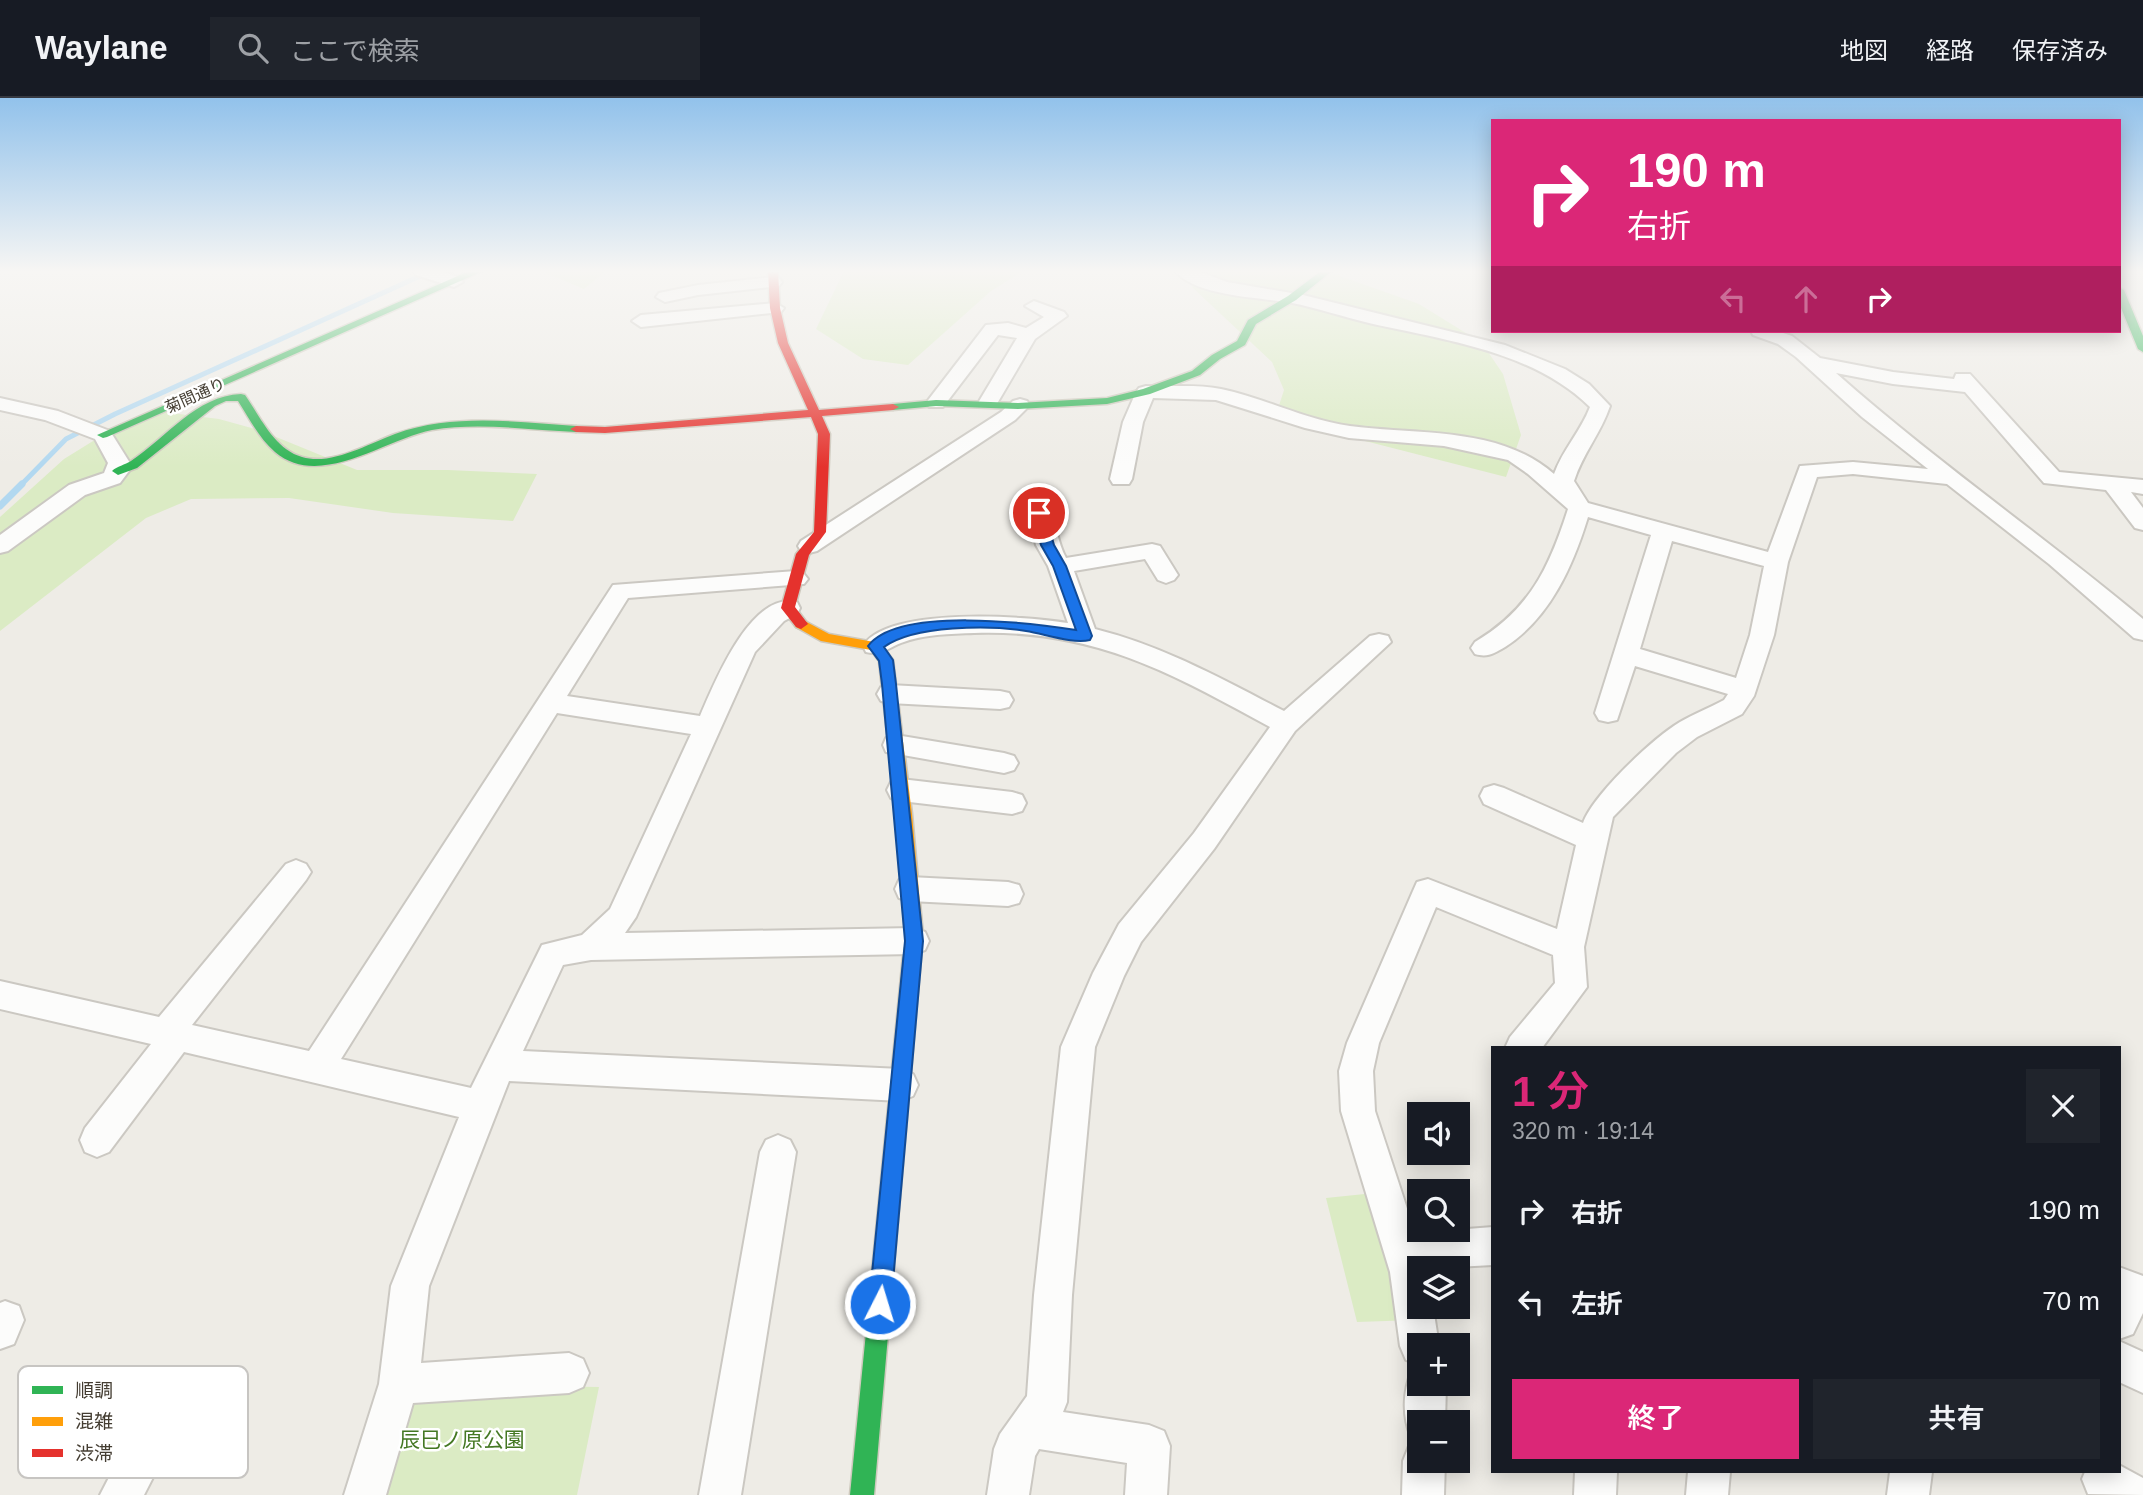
<!DOCTYPE html>
<html lang="ja">
<meta charset="utf-8">
<style>
:root{--surface:#171b24;--page:#20242c;--text:#f1f3f6;--muted:#9ea1a6;--line:#363941;--accent:#db2777}
body{margin:0;font-family:Helvetica,"Noto Sans JP",sans-serif;background:var(--page);color:var(--text);height:100vh;display:flex;flex-direction:column;font-size:26px;white-space:nowrap}
*{box-sizing:border-box;margin:0}
p{font-size:23px;color:var(--muted)}
.icon{flex:none;width:38px;height:38px;fill:none;stroke:currentColor;stroke-width:2;stroke-linecap:round;stroke-linejoin:round}
.map{position:relative;flex:1;overflow:hidden}
.panel{position:absolute;left:1491px;top:948px;width:630px;height:427px;display:flex;flex-direction:column;background:var(--surface);border-radius:0px;box-shadow:0 4px 18px #0003}
.panel>*{flex:none}
.top-card{position:absolute;left:1491px;top:21px;width:630px;height:214px;border-radius:0px;box-shadow:0 4px 18px #0003;background:#db2777;color:#fff;overflow:hidden}
.controls{position:absolute;left:1407px;top:1004px;display:grid;gap:14px}
.controls a{display:grid;place-items:center;width:63px;height:63px;border-radius:0px;background:var(--surface);box-shadow:0 4px 18px #0003;font-size:35px}
.pin{position:absolute;display:grid;place-items:center;width:60px;height:60px;color:#fff;margin:-30px;border:4px solid #fff;border-radius:50%;box-shadow:0 2px 7px #0007}
.me{position:absolute;width:77px;margin:-38px;rotate:5deg;stroke-linejoin:round;filter:drop-shadow(0 0 5px #0008)}
.turn{display:flex;align-items:center;gap:24px;height:147px;padding:0 21px;font-size:32px}
.turn .icon{width:91px;height:91px;stroke-width:2.5}
.turn b{display:block;font-size:49px;line-height:60px}
.lanes{display:flex;align-items:center;height:66px;padding:0 21px;background:#0003;justify-content:center;gap:35px;direction:ltr}
.lanes .off{opacity:.35}
.round{display:grid;place-items:center;flex:none;width:74px;height:74px;border-radius:0px;background:var(--page)}
.summary{display:flex;align-items:center;justify-content:space-between;height:119px;padding:0 21px}
h1{font-size:42px;font-weight:600;line-height:52px;color:var(--accent)}
.primary-button{display:flex;gap:14px;margin-top:auto;padding:14px 21px}
.primary-button a{flex:1;height:80px;border-radius:0px;background:var(--accent);color:#fff;font-size:28px;font-weight:600;line-height:80px;text-align:center}
.primary-button a+a{background:var(--page);color:var(--text)}
ul{padding:0;list-style:none}
li{display:flex;align-items:center;gap:21px;height:91px;padding:0 21px}
li div{flex:1}
li b{display:block;font-size:26px}
li em{font-style:normal}
header{display:flex;align-items:center;gap:42px;box-sizing:border-box;height:98px;padding:0 35px;background:var(--surface);border-bottom:2px solid var(--line)}
header strong{font-size:33px}
nav{display:flex;gap:38px;margin-inline-start:auto;font-size:24px}
.search{width:490px;height:63px;background:var(--page);display:flex;align-items:center;gap:18px;box-sizing:border-box;padding:0 24px;border-radius:0px;color:var(--muted);font-size:26px}
.map>svg:first-child{display:block}
.green{fill:#dbebc4}
.lines{fill:none;stroke-linecap:round;stroke-linejoin:round}
.stream-far1{stroke:#b2d8f0;stroke-width:5}
.stream{stroke:#b2d8f0;stroke-width:7}
.street-casing{stroke:#cbc8c2;stroke-width:4}
.fast-casing{stroke:#cec9bd;stroke-width:3}
.slow-casing{stroke:#cec9bd;stroke-width:3}
.jam-casing{stroke:#cec9bd;stroke-width:3}
.street{fill:#fcfcfb;fill-rule:evenodd}
.fast{fill:#30b455;fill-rule:evenodd}
.slow{fill:#ff9f0a;fill-rule:evenodd}
.jam{fill:#e5322d;fill-rule:evenodd}
.route{fill:#1a73e8;stroke:#114b97;stroke-width:2}
.labels{text-anchor:middle;stroke-width:5;stroke-linejoin:round;paint-order:stroke}
.far-street-label{font-size:16px;fill:#443d32;stroke:#fff}
.near-park-label{font-size:21px;fill:#447823;stroke:#fff}
.key{fill:#fff;stroke:#c7c5c2;stroke-width:2}
.key-label{font-size:19px;fill:#443d32}
</style>
<header>
<strong>Waylane</strong>
<div class="search"><svg class="icon" aria-label="search" viewBox="0 0 24 24"><circle cx="10" cy="10" r="6"/><path d="M15 15l6 6"/></svg>ここで検索</div>
<nav><a>地図</a><a>経路</a><a>保存済み</a></nav>
</header>
<div class="map">
<svg width="2143" height="1397" viewBox="0 0 2143 1397">
<rect width="100%" height="100%" fill="#eeece6"/>
<path class="green" d="M 541,173 L 606,173 L 584,191 Z
M 844,173 L 1023,173 L 991,193 L 908,267 L 863,261 L 816,231 Z
M 1212,173 L 1326,173 L 1419,206 L 1482,245 L 1503,276 L 1521,337 L 1506,379 L 1275,320 L 1284,292 L 1272,264 L 1192,189 Z
M 155,313 L 219,321 L 259,332 L 357,372 L 448,372 L 537,376 L 513,423 L 393,415 L 289,400 L 191,401 L 146,420 L 0,533 L 0,419 L 64,361 L 114,330 Z
M 1384,1094 L 1416,1222 L 1357,1224 L 1326,1100 Z
M 399,1286 L 599,1289 L 577,1397 L 360,1397 Z"/>
<g class="lines">
<path class="stream-far1" d="M 20,388 L 66,341 L 115,316 L 429,174"/>
<path class="stream" d="M 0,408 L 22,386"/>
<g class="street-casing">
<path id="street" d="M 413,173 C 430,173 451,171 463,184 L 454,189 L 416,177 Z
M 1175,173 L 1198,173 L 1227,184 L 1303,197 L 1505,247 L 1565,271 L 1589,286 L 1610,308 C 1601,335 1583,355 1574,383 L 1588,405 L 1768,454 L 1800,368 L 1853,364 L 1928,371 L 1862,319 L 1796,259 L 1778,246 L 1753,237 L 1751,233 L 1777,233 L 1792,238 L 1820,260 L 1893,274 L 1954,281 L 1956,276 L 1970,276 L 2059,374 L 2143,382 L 2143,396 L 2131,394 L 2143,410 L 2143,432 L 2135,430 L 2106,392 L 2044,385 L 1965,294 L 1893,286 L 1836,275 C 1934,362 2042,437 2143,521 L 2143,542 L 2134,540 L 2049,466 L 1947,386 L 1853,376 L 1817,379 L 1788,464 L 1774,537 L 1754,598 L 1742,616 L 1697,639 L 1676,655 L 1613,719 L 1584,849 L 1587,889 L 1542,950 L 1505,950 L 1510,939 L 1555,885 L 1553,857 L 1436,809 L 1379,945 L 1373,973 L 1375,1013 L 1415,1135 L 1493,1129 L 1493,1167 L 1419,1171 L 1419,1209 L 1433,1209 L 1439,1248 L 1419,1248 L 1419,1267 L 1406,1262 L 1400,1248 L 1390,1174 L 1341,1013 L 1339,973 L 1347,945 L 1413,793 L 1417,784 L 1428,781 L 1557,831 L 1576,747 L 1484,706 L 1480,698 L 1484,690 L 1494,687 L 1504,690 L 1583,725 C 1593,697 1653,640 1680,624 C 1694,616 1709,610 1724,602 L 1728,596 L 1635,568 L 1617,622 L 1608,624 L 1599,622 L 1595,615 L 1651,437 L 1588,419 C 1573,468 1550,520 1505,549 C 1494,555 1488,560 1475,556 L 1471,550 L 1475,544 C 1530,511 1549,470 1568,411 L 1528,376 L 1508,362 L 1444,348 L 1349,340 L 1305,330 L 1216,302 L 1153,300 L 1143,324 L 1132,381 L 1129,386 L 1113,386 L 1110,381 L 1123,324 L 1136,294 L 1139,290 L 1146,288 C 1170,289 1197,286 1221,291 C 1265,300 1305,322 1350,328 C 1417,337 1500,328 1554,376 C 1563,351 1581,333 1590,309 C 1533,253 1444,242 1369,225 C 1343,219 1318,210 1292,205 C 1260,199 1197,199 1175,173 ZM 1672,443 L 1764,468 L 1750,537 L 1736,580 L 1640,551 Z
M 773,179 L 779,180 L 782,184 L 779,188 L 698,197 L 665,204 L 656,199 L 659,195 L 698,187 Z
M 1034,203 L 1064,214 L 1067,218 L 1035,241 L 995,309 L 981,309 L 978,305 L 1017,240 L 998,237 L 943,309 L 929,309 L 926,305 L 929,301 L 986,227 L 1008,225 L 1026,230 L 1044,219 L 1025,208 Z
M 775,205 L 784,210 L 781,214 L 641,229 L 632,223 L 641,217 Z
M 0,300 L 58,313 L 110,333 L 130,365 L 129,373 L 120,385 L 85,397 L 8,453 L 0,455 L 0,437 L 69,387 L 104,375 L 108,365 L 95,341 L 45,322 L 0,312 Z
M 1020,301 L 1027,303 L 1030,307 L 1015,322 L 817,453 L 809,455 L 801,453 L 798,448 L 801,443 L 1001,314 L 1013,303 Z
M 1039,408 L 1047,410 C 1057,425 1057,444 1066,460 L 1152,446 L 1160,448 L 1178,477 L 1174,482 L 1166,485 L 1158,482 L 1145,461 L 1074,473 L 1095,531 C 1163,548 1222,581 1284,613 L 1370,538 L 1379,536 L 1388,538 L 1391,544 L 1295,633 L 1214,751 L 1141,844 L 1124,878 L 1095,949 L 1072,1197 L 1067,1304 L 1063,1314 L 1149,1327 L 1164,1333 L 1170,1348 L 1167,1397 L 1125,1397 L 1127,1365 L 1039,1351 L 1035,1358 L 1029,1397 L 987,1397 L 994,1351 L 1000,1336 L 1027,1298 L 1034,1197 L 1061,949 L 1093,875 L 1119,826 L 1194,735 L 1270,629 C 1169,574 1093,531 974,535 C 951,536 923,536 901,545 C 888,550 881,558 866,554 L 863,548 C 887,508 1027,518 1068,525 L 1048,468 L 1036,447 L 1028,415 L 1031,410 Z
M 796,473 L 804,476 L 808,481 L 804,486 L 628,500 L 567,598 L 700,618 C 714,586 751,492 797,504 L 800,510 L 797,516 L 784,523 L 755,554 L 636,819 L 625,835 L 914,830 L 925,834 L 929,843 L 925,852 L 914,856 L 591,862 L 563,867 L 523,953 L 901,971 L 913,976 L 918,987 L 913,998 L 901,1003 L 509,983 L 429,1188 L 421,1265 L 569,1255 L 583,1261 L 589,1275 L 583,1289 L 569,1295 L 413,1305 L 386,1397 L 344,1397 L 379,1286 L 391,1188 L 459,1019 L 184,954 L 109,1054 L 97,1059 L 85,1054 L 80,1042 L 85,1030 L 151,946 L 0,911 L 0,883 L 159,919 L 286,766 L 296,762 L 306,766 L 311,774 L 306,782 L 192,927 L 309,953 L 613,487 ZM 557,615 L 691,636 L 610,811 L 582,837 L 542,847 L 471,990 L 341,961 Z
M 890,587 L 1000,593 L 1009,595 L 1013,602 L 1009,609 L 1000,611 L 890,605 L 881,603 L 877,596 L 881,589 Z
M 896,637 L 1004,655 L 1014,658 L 1018,665 L 1014,672 L 1004,675 L 886,654 L 883,647 L 886,640 Z
M 901,681 L 1012,694 L 1022,697 L 1026,705 L 1022,713 L 1012,716 L 901,703 L 891,700 L 887,692 L 891,684 Z
M 910,779 L 1008,784 L 1019,787 L 1023,796 L 1019,805 L 1008,808 L 910,803 L 899,800 L 895,791 L 899,782 Z
M 778,1037 L 790,1042 L 796,1054 L 741,1397 L 699,1397 L 760,1054 L 766,1042 Z
M 2119,1169 L 2143,1178 L 2143,1215 L 2133,1236 L 2119,1241 Z
M 5,1203 L 19,1208 L 24,1222 L 14,1246 L 0,1251 L 0,1205 Z
M 2119,1243 L 2143,1254 L 2143,1295 L 2119,1284 Z
M 1419,1269 L 1419,1286 L 1446,1286 L 1445,1325 L 1419,1325 L 1419,1343 L 1411,1339 C 1402,1318 1403,1293 1412,1272 Z
M 148,1327 L 163,1333 L 169,1348 L 144,1397 L 100,1397 L 133,1333 Z
M 1419,1344 L 1419,1363 L 1445,1363 L 1444,1397 L 1402,1397 L 1403,1363 L 1409,1348 Z
M 2119,1367 L 2143,1380 L 2143,1397 L 2088,1396 L 2082,1381 L 2085,1374 L 2119,1374 Z
M 1575,1374 L 1617,1374 L 1616,1397 L 1574,1397 Z
M 1688,1374 L 1730,1374 L 1728,1397 L 1686,1397 Z
M 1890,1374 L 1932,1374 L 1929,1397 L 1887,1397 Z"/>
</g>
<g class="fast-casing">
<path id="fast" d="M 469,173 L 483,173 L 107,339 L 103,340 L 97,337 Z
M 1321,173 L 1332,173 L 1296,202 L 1256,226 L 1245,247 L 1220,261 L 1200,277 L 1150,296 L 1107,306 L 1018,311 L 936,308 L 893,312 L 887,309 L 893,306 L 936,302 L 1018,305 L 1107,300 L 1143,291 L 1192,273 L 1212,257 L 1237,243 L 1248,222 L 1288,198 Z
M 2119,189 L 2124,192 L 2143,238 L 2143,254 L 2138,251 L 2119,205 Z
M 241,296 L 245,297 C 260,318 274,351 302,359 C 331,368 368,346 395,336 C 454,315 515,324 576,328 L 582,331 L 576,334 C 529,332 479,324 432,332 C 385,341 320,392 275,354 C 259,340 249,320 238,303 L 226,303 L 215,308 L 137,370 L 118,377 L 112,373 C 117,368 125,367 131,363 C 167,339 196,298 241,296 Z
M 914,831 L 920,833 L 923,838 L 874,1397 L 850,1397 L 905,838 L 908,833 Z"/>
</g>
<g class="slow-casing">
<path id="slow" d="M 801,521 L 829,536 L 880,545 L 893,562 L 912,716 L 923,838 L 920,843 L 914,845 L 908,843 L 905,838 L 896,716 L 879,563 L 871,552 L 821,543 L 796,529 L 794,526 L 796,523 Z"/>
</g>
<g class="jam-casing">
<path id="jam" d="M 768,173 L 778,173 L 780,210 L 788,245 L 819,312 L 893,306 L 899,309 L 893,312 L 822,318 L 830,336 L 826,434 L 809,457 L 795,509 L 808,526 L 801,531 L 796,529 L 781,510 L 796,456 L 814,434 L 818,336 L 811,319 L 605,335 L 576,334 L 570,331 L 576,328 L 605,329 L 808,312 L 778,245 L 770,210 Z"/>
</g>
<use href="#street" class="street"/>
<use href="#fast" class="fast"/>
<use href="#slow" class="slow"/>
<use href="#jam" class="jam"/>
</g>
<linearGradient id="sky" x2="0" y2="1"><stop stop-color="#92c2eb"/><stop offset="0.47" stop-color="#f7f6f4"/><stop offset="1" stop-color="#f7f6f4" stop-opacity="0"/></linearGradient>
<rect width="2143" height="369" fill="url(#sky)"/>
<path class="route" d="M 1039,411 L 1045,415 L 1054,447 L 1066,468 L 1092,538 L 1090,542 C 1072,546 1045,536 1026,533 C 990,527 914,527 884,549 L 893,562 L 896,586 L 923,843 L 891,1206 L 888,1213 L 880,1216 L 872,1213 L 869,1206 L 905,843 L 882,586 L 879,563 L 868,548 C 899,508 1031,525 1076,532 L 1053,468 L 1041,447 L 1032,415 Z"/>
<g class="labels">
<g class="far-street-label">
<text transform="translate(195 297) rotate(-24)" y="6">菊間通り</text>
</g>
<g class="near-park-label">
<text x="462" y="1349">辰巳ノ原公園</text>
</g>
</g>
<rect x="18" y="1268" width="230" height="112" rx="10" class="key"/>
<rect x="32" y="1288" width="31" height="8" fill="#30b455"/>
<rect x="32" y="1319" width="31" height="9" fill="#ff9f0a"/>
<rect x="32" y="1351" width="31" height="8" fill="#e5322d"/>
<g class="key-label">
<text x="75" y="1299">順調</text>
<text x="75" y="1330">混雑</text>
<text x="75" y="1362">渋滞</text>
</g>
</svg>
<div class="controls">
<a><svg class="icon" aria-label="sound" viewBox="0 0 24 24"><path d="M4 9h4l5-4v14l-5-4H4zM17 9q2 3 0 6"/></svg></a>
<a><svg class="icon" aria-label="search" viewBox="0 0 24 24"><circle cx="10" cy="10" r="6"/><path d="M15 15l6 6"/></svg></a>
<a><svg class="icon" aria-label="layers" viewBox="0 0 24 24"><path d="M12 4l9 5-9 5-9-5zM3 14l9 5 9-5"/></svg></a>
<a>+</a>
<a>−</a>
</div>
<div class="pin" style="left:1039px;top:415px;background:#d93025"><svg class="icon" aria-label="arrive" viewBox="0 0 24 24"><path d="M6 21V4h12l-3 4 3 4H6"/></svg></div>
<svg class="me" style="left:880px;top:1206px" viewBox="-20 -20 40 40"><circle r="17" fill="#1a73e8" stroke="#fff" stroke-width="3"/><path d="M0-11L8 9 0 5-8 9z" fill="#fff"/></svg>
<div class="top-card">
<div class="turn"><svg class="icon" aria-label="right" viewBox="0 0 24 24"><path d="M7 20v-9h11M14 6l5 5-5 5"/></svg><div><b>190 m</b>右折</div></div>
<div class="lanes"><svg class="icon off" aria-label="left" viewBox="0 0 24 24"><path d="M17 20v-9H6M10 6l-5 5 5 5"/></svg><svg class="icon off" aria-label="ahead" viewBox="0 0 24 24"><path d="M12 20V5M6 11l6-6 6 6"/></svg><svg class="icon" aria-label="right" viewBox="0 0 24 24"><path d="M7 20v-9h11M14 6l5 5-5 5"/></svg></div>
</div>
<section class="panel">
<div class="summary"><div><h1>1 分</h1><p>320 m · 19:14</p></div><a class="round"><svg class="icon" aria-label="close" viewBox="0 0 24 24"><path d="M6 6l12 12M18 6L6 18"/></svg></a></div>
<ul>
<li><svg class="icon" aria-label="right" viewBox="0 0 24 24"><path d="M7 20v-9h11M14 6l5 5-5 5"/></svg><div><b>右折</b></div><em>190 m</em></li>
<li><svg class="icon" aria-label="left" viewBox="0 0 24 24"><path d="M17 20v-9H6M10 6l-5 5 5 5"/></svg><div><b>左折</b></div><em>70 m</em></li>
</ul>
<div class="primary-button"><a>終了</a><a>共有</a></div>
</section>
</div>
